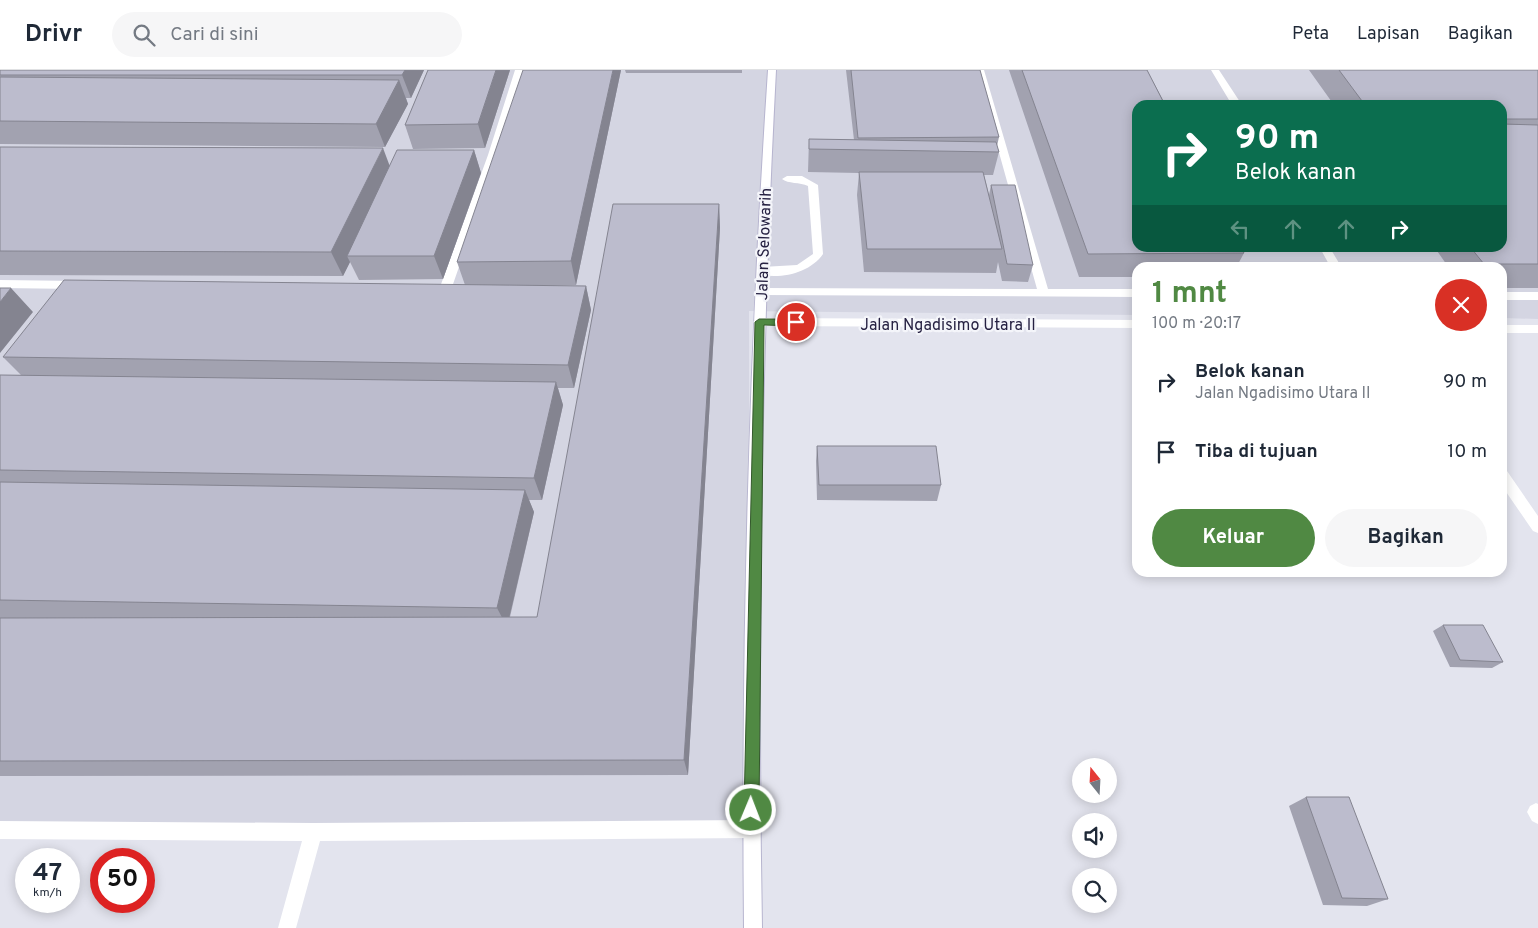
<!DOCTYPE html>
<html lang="id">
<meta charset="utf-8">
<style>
:root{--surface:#fff;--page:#f6f6f7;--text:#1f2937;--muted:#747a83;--line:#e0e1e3;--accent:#508943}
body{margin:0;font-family:Overpass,sans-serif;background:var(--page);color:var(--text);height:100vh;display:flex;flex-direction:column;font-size:19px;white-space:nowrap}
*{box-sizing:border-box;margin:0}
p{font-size:16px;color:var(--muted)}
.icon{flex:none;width:28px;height:28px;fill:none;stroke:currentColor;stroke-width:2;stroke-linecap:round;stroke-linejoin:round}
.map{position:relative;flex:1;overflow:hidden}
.panel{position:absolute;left:1132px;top:192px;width:375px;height:315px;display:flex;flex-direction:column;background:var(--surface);border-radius:15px;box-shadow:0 2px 12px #0003}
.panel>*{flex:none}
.top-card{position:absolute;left:1132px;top:30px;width:375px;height:152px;border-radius:15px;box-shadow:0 2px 12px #0003;background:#0b6e4f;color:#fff;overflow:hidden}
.needle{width:32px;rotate:342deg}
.tools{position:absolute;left:1072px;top:688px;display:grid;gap:10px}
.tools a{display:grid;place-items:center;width:45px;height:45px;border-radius:50%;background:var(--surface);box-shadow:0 2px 12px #0003;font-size:25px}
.speed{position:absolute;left:15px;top:778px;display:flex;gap:10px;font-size:25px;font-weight:700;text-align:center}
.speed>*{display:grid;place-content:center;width:65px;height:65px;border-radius:50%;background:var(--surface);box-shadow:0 2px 12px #0003;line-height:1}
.speed small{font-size:12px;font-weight:400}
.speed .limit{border:8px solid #d22;background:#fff;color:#111}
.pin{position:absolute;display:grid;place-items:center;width:42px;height:42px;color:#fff;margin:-21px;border:2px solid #fff;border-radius:50%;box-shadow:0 1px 5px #0007}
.me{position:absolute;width:55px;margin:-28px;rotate:1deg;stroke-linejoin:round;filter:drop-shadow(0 0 4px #0008)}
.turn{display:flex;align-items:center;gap:18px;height:105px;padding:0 20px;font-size:22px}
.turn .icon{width:65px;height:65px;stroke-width:2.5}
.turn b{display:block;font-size:35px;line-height:42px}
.lanes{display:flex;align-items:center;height:48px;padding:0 20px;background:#0003;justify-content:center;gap:25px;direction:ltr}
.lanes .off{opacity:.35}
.round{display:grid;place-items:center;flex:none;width:52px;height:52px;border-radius:26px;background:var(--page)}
.overview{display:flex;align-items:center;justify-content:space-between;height:85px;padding:0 20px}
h1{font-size:30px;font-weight:700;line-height:38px;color:var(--accent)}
.cta{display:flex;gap:10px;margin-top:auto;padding:10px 20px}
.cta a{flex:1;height:58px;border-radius:30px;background:var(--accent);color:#fff;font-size:20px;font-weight:700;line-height:58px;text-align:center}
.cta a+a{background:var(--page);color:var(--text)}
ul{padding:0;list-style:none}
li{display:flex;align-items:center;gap:15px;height:70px;padding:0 20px}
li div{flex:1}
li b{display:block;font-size:19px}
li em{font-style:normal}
header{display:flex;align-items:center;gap:30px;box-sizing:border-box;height:70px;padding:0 25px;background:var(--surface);border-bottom:1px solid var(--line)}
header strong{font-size:24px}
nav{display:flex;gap:28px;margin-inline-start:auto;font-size:18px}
.search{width:350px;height:45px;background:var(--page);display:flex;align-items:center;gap:12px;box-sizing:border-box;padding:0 18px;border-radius:28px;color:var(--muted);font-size:19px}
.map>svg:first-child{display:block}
.built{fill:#d4d5e2;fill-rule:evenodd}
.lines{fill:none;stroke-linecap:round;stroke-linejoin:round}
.secondary-casing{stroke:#b7b5cf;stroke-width:2}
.service{fill:#fff;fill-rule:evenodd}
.minor{fill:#fff;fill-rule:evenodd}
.secondary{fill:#fff;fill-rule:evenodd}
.wall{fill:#a2a2b0}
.shaded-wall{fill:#848490}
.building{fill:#bcbccd;stroke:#848490}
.route{fill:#508943;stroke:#34592c}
.labels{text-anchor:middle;stroke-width:4.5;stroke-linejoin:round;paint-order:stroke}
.street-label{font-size:16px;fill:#262142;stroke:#f4f5fa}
</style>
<header>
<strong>Drivr</strong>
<div class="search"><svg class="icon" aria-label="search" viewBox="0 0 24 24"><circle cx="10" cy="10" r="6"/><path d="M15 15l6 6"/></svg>Cari di sini</div>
<nav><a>Peta</a><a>Lapisan</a><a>Bagikan</a></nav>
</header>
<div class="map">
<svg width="1538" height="858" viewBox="0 0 1538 858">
<rect width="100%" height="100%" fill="#e3e4ee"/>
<path class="built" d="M 0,0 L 1538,0 L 1538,249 L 1503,248 L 1502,198 L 1138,198 L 1137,245 L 749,241 L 750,764 L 0,758 ZM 1138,35 L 1502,35 L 1502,178 L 1138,178 Z"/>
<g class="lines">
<g class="secondary-casing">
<path id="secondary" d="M 768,0 L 776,0 C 761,285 757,572 762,858 L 744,858 C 741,572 749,285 768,0 Z"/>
</g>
<path class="service" d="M 515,0 L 523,0 L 498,85 L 452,217 L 446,221 L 442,220 L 440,217 L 488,85 Z
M 976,0 L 984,0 L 1048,219 L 1138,219 L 1138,227 L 757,225 L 755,222 L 761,218 L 1037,219 Z
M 1211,0 L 1219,0 L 1242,35 L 1232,35 Z
M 802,106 L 818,115 L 823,184 C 810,203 780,210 758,204 L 758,198 L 762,197 L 797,195 L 813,184 L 808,116 C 800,112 788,114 782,109 L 787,106 Z
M 1320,178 L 1330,178 L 1342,198 L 1331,198 Z
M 0,210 L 79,211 L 85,215 L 79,219 L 0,218 Z
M 1502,222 L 1538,222 L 1538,230 L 1502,230 Z"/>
<path class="minor" d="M 759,248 L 1138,250 L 1138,258 L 759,256 L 753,252 Z
M 1502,255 L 1538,255 L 1538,263 L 1502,263 Z
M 1502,400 L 1507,401 L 1538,446 L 1538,463 L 1533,461 L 1502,416 Z
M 1536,733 L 1538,734 L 1538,754 L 1532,751 L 1527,742 L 1530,736 Z
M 751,750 L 757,753 L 760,759 L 757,765 L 751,768 L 320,771 L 296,858 L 278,858 L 302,771 L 0,769 L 0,751 L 313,753 Z"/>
<use href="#secondary" class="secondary"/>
</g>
<path class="wall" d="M 0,0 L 424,0 L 411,28 L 406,28 L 408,34 L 385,77 L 0,74 Z
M 428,0 L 510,0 L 485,78 L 413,79 L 405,55 Z
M 621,0 L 576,215 L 508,215 L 586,216 L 591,240 L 574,318 L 558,318 L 563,335 L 542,430 L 529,430 L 534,442 L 510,547 L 537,547 L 719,134 L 720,158 L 688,705 L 0,706 L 0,305 L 21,305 L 3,287 L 465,215 L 457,192 Z
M 625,0 L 742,0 L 742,3 L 626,3 Z
M 846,0 L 980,0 L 999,67 L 997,76 L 999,82 L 993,105 L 984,105 L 989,125 L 991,115 L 1033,195 L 1028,212 L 1002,211 L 998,192 L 996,203 L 864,202 L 857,125 L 859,103 L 808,102 L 809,69 L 854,70 Z
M 1009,0 L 1147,0 L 1244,183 L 1236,198 L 1138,198 L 1138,207 L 1079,207 Z
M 1309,0 L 1538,0 L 1538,218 L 1502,218 L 1502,198 L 1449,198 L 1435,178 L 1502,178 L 1502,35 L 1334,35 Z
M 0,77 L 390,95 L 474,80 L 481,103 L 443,209 L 359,210 L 350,192 L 343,206 L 0,205 Z
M 817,376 L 941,415 L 937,431 L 817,430 L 816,391 Z
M 1443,555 L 1503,592 L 1492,598 L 1450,597 L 1433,561 Z
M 1306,727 L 1388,829 L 1367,836 L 1323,835 L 1289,736 Z"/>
<path class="shaded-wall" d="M 405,0 L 424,0 L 411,28 L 402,5 Z
M 496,0 L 510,0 L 485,78 L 478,54 Z
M 613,0 L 621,0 L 576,215 L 571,191 Z
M 399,10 L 408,34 L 385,77 L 376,54 Z
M 383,78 L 392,102 L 347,186 L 350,192 L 343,206 L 331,182 Z
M 474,80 L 481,103 L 443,209 L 434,186 Z
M 719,134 L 720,158 L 688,705 L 684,690 Z
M 586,216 L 591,240 L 574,318 L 568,295 Z
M 11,218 L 33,242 L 0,283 L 0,232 Z
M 556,312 L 563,335 L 542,430 L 534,408 Z
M 525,420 L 534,442 L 507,557 L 497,538 Z"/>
<path class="building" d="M 0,0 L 405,0 L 402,5 L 0,5 Z
M 428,0 L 496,0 L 478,54 L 405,55 Z
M 523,0 L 613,0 L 571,191 L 457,192 Z
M 851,0 L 980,0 L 999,67 L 858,68 Z
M 1022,0 L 1147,0 L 1165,35 L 1138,35 L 1138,178 L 1241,178 L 1244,183 L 1088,184 Z
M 1339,0 L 1538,0 L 1538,49 L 1502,49 L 1502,35 L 1365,35 Z
M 0,7 L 399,10 L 376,54 L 0,51 Z
M 1502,54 L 1538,55 L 1538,194 L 1484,194 L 1471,178 L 1502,178 Z
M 809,69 L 996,72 L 999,82 L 809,79 Z
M 0,77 L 383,78 L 331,182 L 0,181 Z
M 397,80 L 474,80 L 434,186 L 347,186 Z
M 859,102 L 983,102 L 1002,179 L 867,179 Z
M 991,115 L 1015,115 L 1033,195 L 1007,194 Z
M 613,134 L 719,134 L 684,690 L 0,691 L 0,548 L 537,547 Z
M 64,210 L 586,216 L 568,295 L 3,287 Z
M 0,218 L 11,218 L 0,232 Z
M 0,305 L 556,312 L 534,408 L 0,400 Z
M 817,376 L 936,376 L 941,415 L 819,415 Z
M 0,412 L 525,420 L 497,538 L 0,530 Z
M 1443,555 L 1483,555 L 1503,592 L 1460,590 Z
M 1306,727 L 1349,727 L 1388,829 L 1342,828 Z"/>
<path class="route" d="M 759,249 L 796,249 L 801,252 L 796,256 L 764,255 L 759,740 L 756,745 L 751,747 L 746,745 L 744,740 L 755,252 Z"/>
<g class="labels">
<g class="street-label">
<text transform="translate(763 174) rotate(-88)" y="6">Jalan Selowarih</text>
<text x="948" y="260">Jalan Ngadisimo Utara II</text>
</g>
</g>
</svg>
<div class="tools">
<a><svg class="needle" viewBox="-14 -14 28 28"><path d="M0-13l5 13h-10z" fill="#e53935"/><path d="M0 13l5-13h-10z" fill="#747a83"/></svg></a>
<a><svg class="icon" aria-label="sound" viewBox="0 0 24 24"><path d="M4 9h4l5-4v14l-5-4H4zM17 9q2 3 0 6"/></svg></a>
<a><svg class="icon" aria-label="search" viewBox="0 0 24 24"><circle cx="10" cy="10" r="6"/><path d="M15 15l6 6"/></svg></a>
</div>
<div class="speed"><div>47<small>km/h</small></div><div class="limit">50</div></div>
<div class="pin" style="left:796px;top:252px;background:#d93025"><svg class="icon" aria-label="arrive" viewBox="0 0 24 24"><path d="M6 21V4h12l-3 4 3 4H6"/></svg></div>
<svg class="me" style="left:751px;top:740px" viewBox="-20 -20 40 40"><circle r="17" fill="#508943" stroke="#fff" stroke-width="3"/><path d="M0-11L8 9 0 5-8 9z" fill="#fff"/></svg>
<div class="top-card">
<div class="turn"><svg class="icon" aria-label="right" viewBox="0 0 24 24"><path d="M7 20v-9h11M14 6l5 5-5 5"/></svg><div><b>90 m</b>Belok kanan</div></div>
<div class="lanes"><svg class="icon off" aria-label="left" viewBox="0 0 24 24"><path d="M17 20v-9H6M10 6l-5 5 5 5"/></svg><svg class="icon off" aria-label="ahead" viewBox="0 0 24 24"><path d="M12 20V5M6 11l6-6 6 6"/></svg><svg class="icon off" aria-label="ahead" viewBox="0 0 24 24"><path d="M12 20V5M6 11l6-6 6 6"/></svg><svg class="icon" aria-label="right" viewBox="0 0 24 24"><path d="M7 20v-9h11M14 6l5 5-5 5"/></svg></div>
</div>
<section class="panel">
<div class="overview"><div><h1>1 mnt</h1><p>100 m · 20:17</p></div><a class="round" style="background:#d93025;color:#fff"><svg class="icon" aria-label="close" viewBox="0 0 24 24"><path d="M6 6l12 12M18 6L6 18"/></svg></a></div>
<ul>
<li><svg class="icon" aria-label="right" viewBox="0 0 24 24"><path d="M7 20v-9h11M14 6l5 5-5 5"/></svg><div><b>Belok kanan</b><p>Jalan Ngadisimo Utara II</p></div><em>90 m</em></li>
<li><svg class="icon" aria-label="arrive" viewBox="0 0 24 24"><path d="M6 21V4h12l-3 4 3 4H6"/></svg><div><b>Tiba di tujuan</b></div><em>10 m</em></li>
</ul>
<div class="cta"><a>Keluar</a><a>Bagikan</a></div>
</section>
</div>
